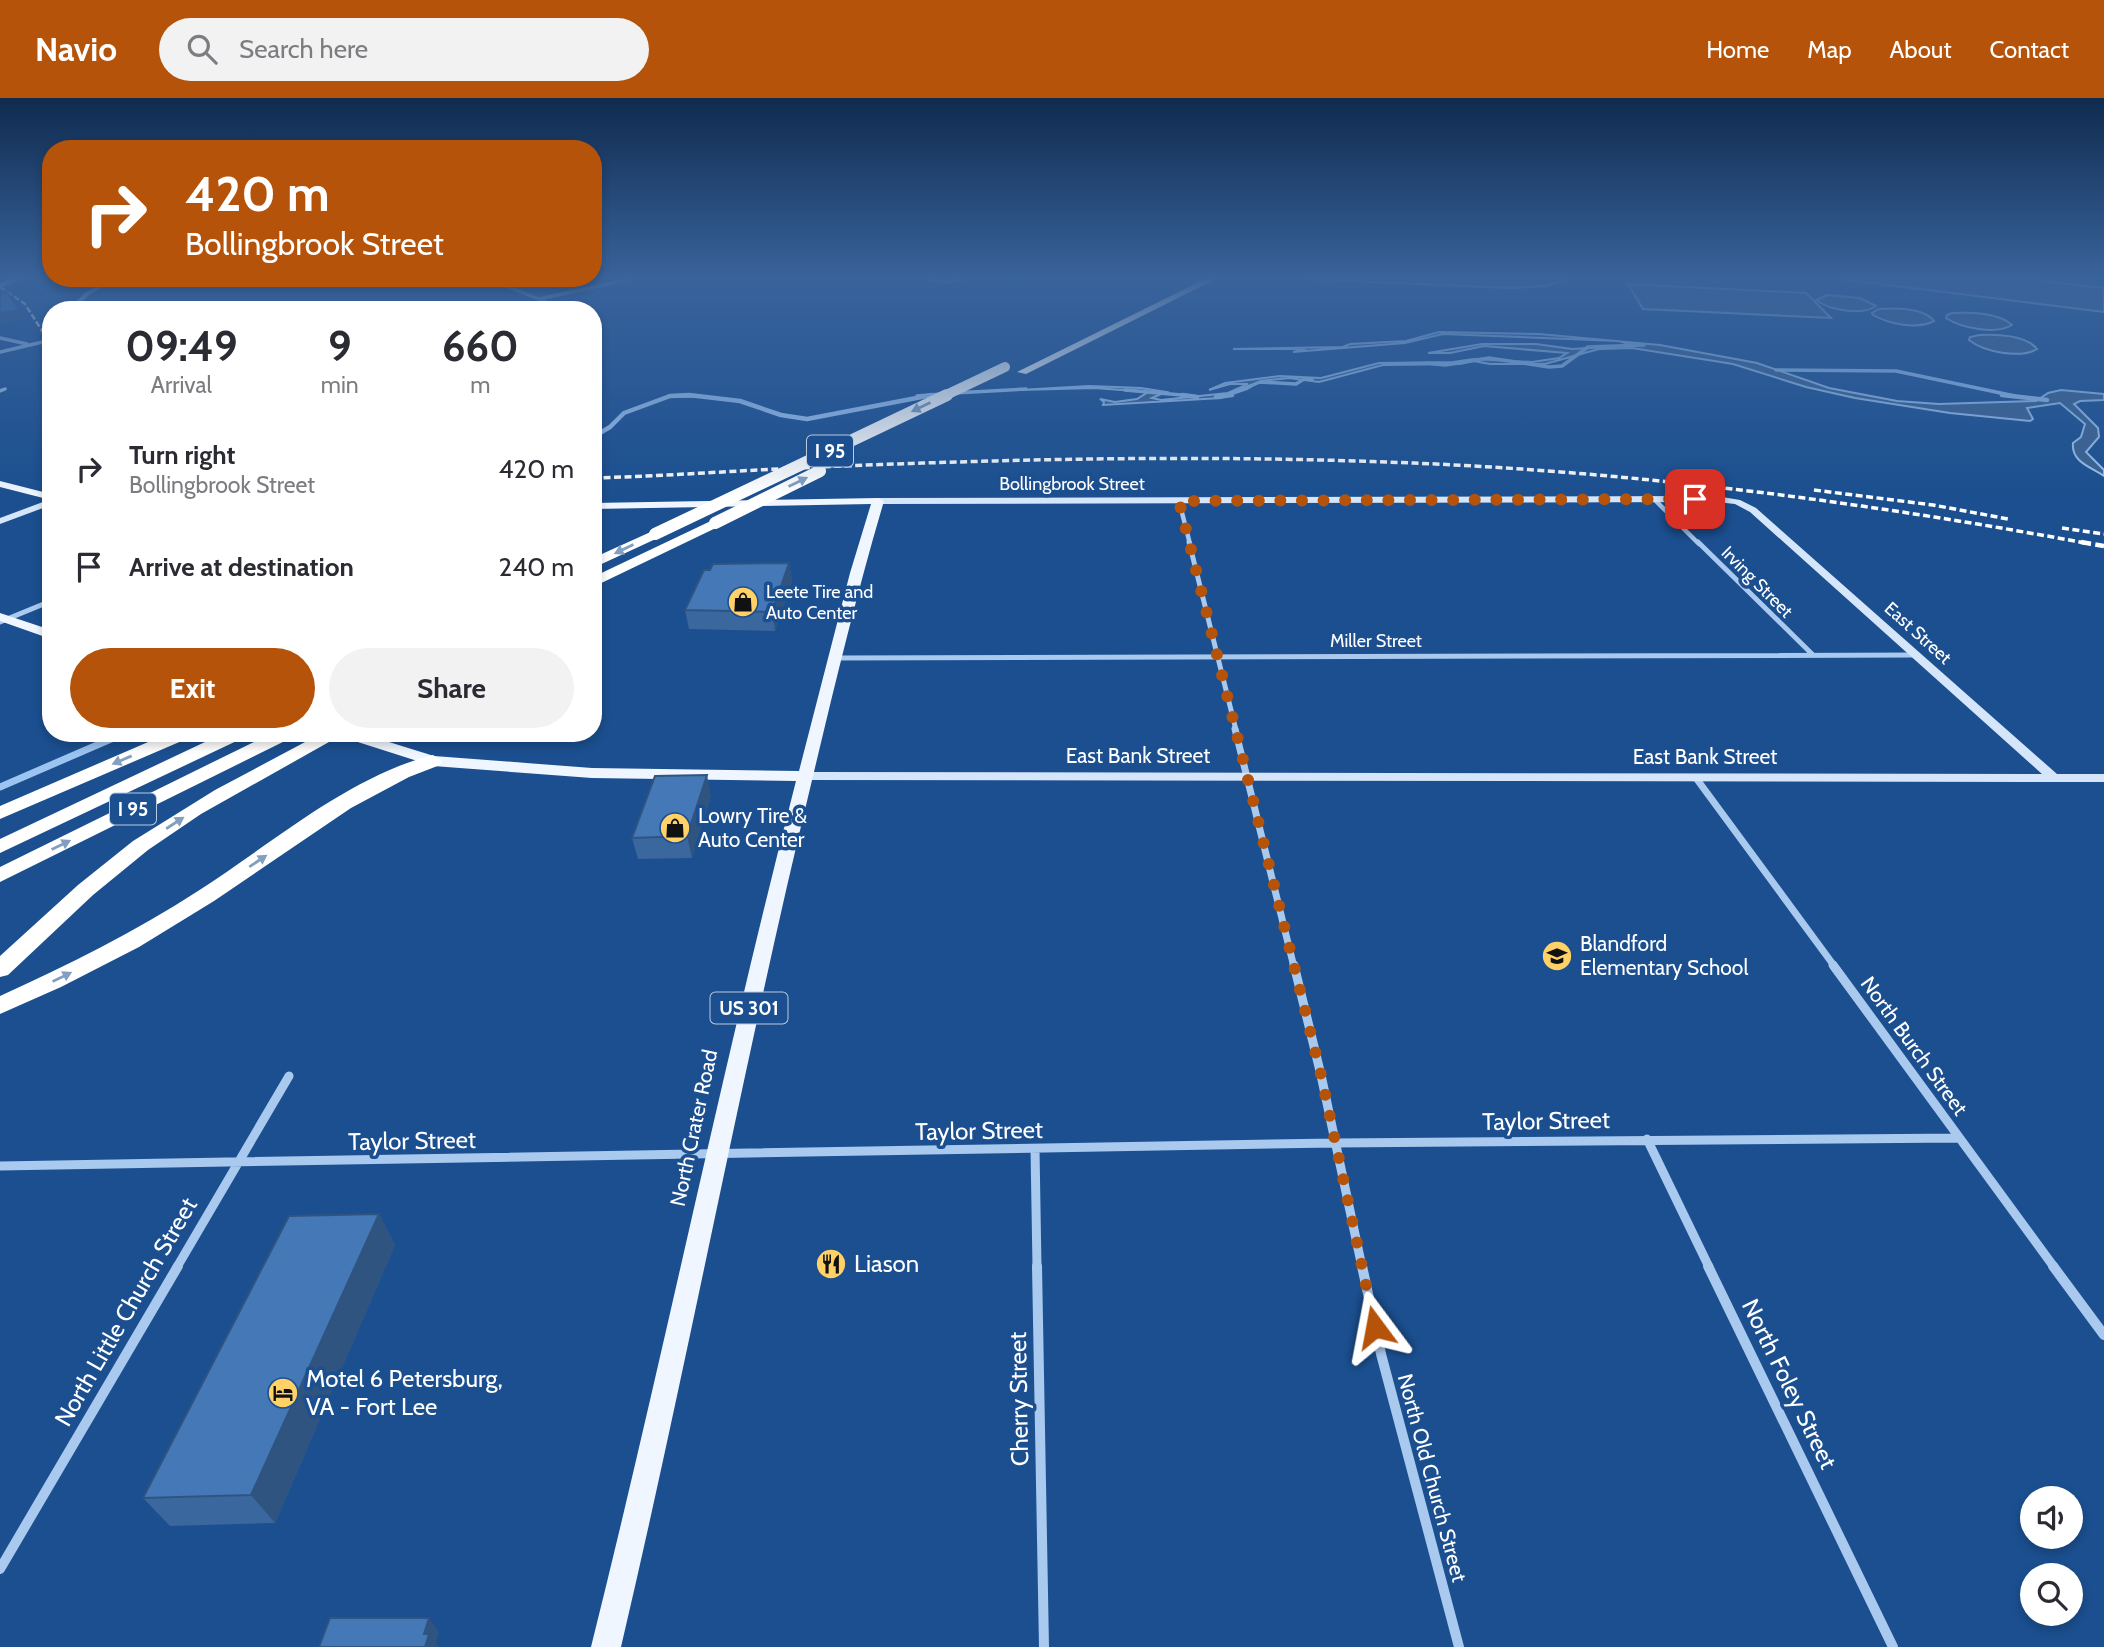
<!DOCTYPE html>
<style>
:root{--surface:#fff;--page:#f2f2f3;--text:#2b2b33;--muted:#7c7c81;--accent:#b45309}
body{margin:0;font-family:Cabin,sans-serif;background:var(--page);color:var(--text);height:100vh;display:flex;flex-direction:column;font-size:26px;white-space:nowrap}
*{box-sizing:border-box;margin:0}
p{font-size:23px;color:var(--muted)}
.icon{flex:none;width:38px;height:38px;fill:none;stroke:currentColor;stroke-width:2;stroke-linecap:round;stroke-linejoin:round}
.map{position:relative;flex:1;overflow:hidden}
.details{position:absolute;left:42px;top:203px;width:560px;height:441px;display:flex;flex-direction:column;background:var(--surface);border-radius:28px;box-shadow:0 4px 10px #0003}
.details>*{flex:none}
.banner{position:absolute;left:42px;top:42px;width:560px;height:147px;border-radius:28px;box-shadow:0 4px 10px #0003;background:#b45309;color:#fff;overflow:hidden}
.buttons{position:absolute;left:2020px;top:1388px;display:grid;gap:14px}
.buttons a{display:grid;place-items:center;width:63px;height:63px;border-radius:50%;background:var(--surface);box-shadow:0 4px 10px #0003;font-size:35px}
.pin{position:absolute;display:grid;place-items:center;width:60px;height:60px;color:#fff;margin:-30px;border-radius:14px;box-shadow:0 4px 10px #0006}
.me{position:absolute;width:77px;margin:-38px;rotate:347deg;stroke-linejoin:round;filter:drop-shadow(0 0 5px #0008)}
.turn{display:flex;align-items:center;gap:24px;height:147px;padding:0 28px;font-size:32px}
.turn .icon{width:91px;height:91px;stroke-width:2.5}
.turn b{display:block;font-size:49px;line-height:60px}
.eta{display:flex;justify-content:space-evenly;align-items:center;height:119px;text-align:center}
.eta b{font-size:42px;font-weight:700;line-height:49px}
.cta{display:flex;gap:14px;margin-top:auto;padding:14px 28px}
.cta a{flex:1;height:80px;border-radius:42px;background:var(--accent);color:#fff;font-size:28px;font-weight:700;line-height:80px;text-align:center}
.cta a+a{background:var(--page);color:var(--text)}
ul{padding:0;list-style:none}
li{display:flex;align-items:center;gap:21px;height:98px;padding:0 28px}
li div{flex:1}
li b{display:block;font-size:26px}
li em{font-style:normal}
header{display:flex;align-items:center;gap:42px;box-sizing:border-box;height:98px;padding:0 35px;background:var(--accent);color:#fff}
header strong{font-size:33px}
nav{display:flex;gap:38px;margin-inline-start:auto;font-size:24px}
.search{width:490px;height:63px;background:var(--page);display:flex;align-items:center;gap:18px;box-sizing:border-box;padding:0 24px;border-radius:38px;color:var(--muted);font-size:26px}
.map>svg:first-child{display:block}
.water{fill:#3c6290;stroke:#9cc4f0;stroke-width:2}
.lines{fill:none;stroke-linecap:round;stroke-linejoin:round}
.stream-far2{stroke:#9cc4f0;stroke-width:3.5}
.stream-far1{stroke:#9cc4f0;stroke-width:4.5}
.stream{stroke:#9cc4f0;stroke-width:7}
.street-far5{stroke:#a9c9ee;stroke-width:3.5}
.street-far4{stroke:#a9c9ee;stroke-width:4.5}
.street-far3{stroke:#a9c9ee;stroke-width:5}
.street-far2{stroke:#a9c9ee;stroke-width:7}
.street-far1{stroke:#a9c9ee;stroke-width:9}
.street{stroke:#a9c9ee;stroke-width:10}
.secondary{fill:#d6e6fa;fill-rule:evenodd}
.primary{fill:#f0f6ff;fill-rule:evenodd}
.highway{fill:#fff;fill-rule:evenodd}
.rail-far2{stroke:#fff;stroke-width:2.5;stroke-dasharray:6 2.5;stroke-linecap:butt}
.rail-far1{stroke:#fff;stroke-width:3.5;stroke-dasharray:7 3.5;stroke-linecap:butt}
.rail{stroke:#fff;stroke-width:4.5;stroke-dasharray:10 4.5;stroke-linecap:butt}
.highway-bridge-far1{stroke:#fff;stroke-width:10}
.highway-bridge{stroke:#fff;stroke-width:12}
.wall{fill:#3a679d}
.shaded-wall{fill:#305480}
.building{fill:#4478b7;stroke:#305480;stroke-width:2}
.oneway{fill:#829ec1}
.route{stroke:#b45309;stroke-width:12;stroke-dasharray:0 21.6}
.labels{text-anchor:middle;stroke-width:7;stroke-linejoin:round;paint-order:stroke}
.far-street-label{font-size:18px;fill:#fff;stroke:#1b4f8f}
.far-poi-label{font-size:18px;fill:#fff;stroke:#1b4f8f;text-anchor:start}
.shield{fill:#1b4f8f;stroke:#bbcadd;stroke-width:2}
.shield-label{font-size:19px;font-weight:bold;fill:#fff}
.street-label{font-size:21px;fill:#fff;stroke:#1b4f8f}
.poi-label{font-size:21px;fill:#fff;stroke:#1b4f8f;text-anchor:start}
.near-street-label{font-size:24px;fill:#fff;stroke:#1b4f8f}
.near-poi-label{font-size:24px;fill:#fff;stroke:#1b4f8f;text-anchor:start}
</style>
<header>
<strong>Navio</strong>
<div class="search"><svg class="icon" aria-label="search" viewBox="0 0 24 24"><circle cx="10" cy="10" r="6"/><path d="M15 15l6 6"/></svg>Search here</div>
<nav><a>Home</a><a>Map</a><a>About</a><a>Contact</a></nav>
</header>
<div class="map">
<svg width="2104" height="1549" viewBox="0 0 2104 1549">
<rect width="100%" height="100%" fill="#1b4f8f"/>
<path class="water" d="M 1304,181 L 1569,181 L 1546,188 L 1513,190 Z
M 1840,181 L 2028,181 L 2104,190 L 2104,214 Z
M 1628,186 L 1806,195 L 1831,220 L 1643,211 Z
M 1827,197 L 1860,200 L 1876,208 C 1862,218 1829,212 1816,202 Z
M 1879,211 C 1895,210 1924,210 1934,223 C 1917,232 1889,226 1873,217 L 1872,215 Z
M 1952,215 C 1970,214 1998,214 2012,227 C 1996,237 1961,230 1946,220 L 1947,217 Z
M 1439,234 L 1539,236 L 1660,247 L 1757,265 L 1829,290 L 1897,303 L 1939,306 L 2036,303 L 2048,295 L 2061,292 L 2104,296 L 2104,302 L 2080,303 L 2074,306 L 2098,330 L 2099,339 L 2086,354 L 2104,372 L 2104,378 C 2091,369 2071,364 2073,345 L 2081,339 L 2085,326 L 2060,305 L 2027,310 L 2033,321 L 2030,323 L 1950,315 L 1855,300 L 1806,289 L 1733,266 L 1632,250 L 1599,251 L 1545,266 L 1490,266 L 1473,263 L 1460,266 L 1383,267 L 1319,284 L 1289,280 L 1261,283 L 1247,291 L 1221,300 L 1103,307 L 1104,304 L 1100,301 L 1115,304 L 1137,301 L 1148,294 L 1095,290 L 1019,292 L 1089,288 L 1141,290 L 1166,294 L 1152,300 L 1161,302 L 1228,295 L 1248,286 L 1230,286 L 1209,292 L 1225,285 L 1280,278 L 1321,280 L 1379,265 L 1453,264 L 1474,261 L 1532,264 L 1559,260 L 1567,255 L 1484,248 L 1450,255 L 1428,255 L 1482,246 L 1536,246 L 1572,251 L 1633,247 L 1618,243 L 1443,236 L 1405,245 L 1293,254 L 1306,251 L 1233,251 L 1343,249 L 1350,246 L 1406,243 Z
M 1979,237 C 1997,236 2026,237 2037,251 C 2020,261 1984,254 1969,242 L 1970,239 Z"/>
<g class="lines">
<path class="stream-far2" d="M 1426,265 L 1445,267 L 1489,260 L 1549,269 L 1562,268 L 1588,249 L 1644,247
M 1776,272 L 1896,273 L 2015,298
M 1125,292 L 1193,298
M 954,295 L 1026,291
M 669,298 L 700,298
M 917,298 L 942,296
M 1225,298 L 1260,284 L 1296,286 L 1304,281 L 1312,281"/>
<path class="stream-far1" d="M 1182,297 L 1197,299
M 2002,297 L 2047,302
M 1216,299 L 1232,297
M 593,339 L 610,329 L 624,315 L 670,298 L 689,297 L 740,303 L 781,317 L 807,321 L 932,297"/>
<path class="stream" d="M 0,689 L 125,635"/>
<path class="street-far5" d="M 489,181 L 566,212
M 927,181 L 946,184 L 963,181
M 539,201 L 630,181
M 0,240 L 27,246
M 0,254 L 51,242
M 0,293 L 5,291"/>
<path class="street-far4" d="M 1654,401 L 1699,446
M 1179,403 L 1190,446"/>
<path class="street-far3" d="M 1189,444 L 1236,632
M 1698,444 L 1812,556
M 0,524 L 51,503
M 835,560 L 1917,557"/>
<path class="street-far2" d="M 1235,631 L 1294,869
M 1696,680 L 1835,869"/>
<path class="street-far1" d="M 1294,867 L 1321,977 L 1362,1169
M 1833,867 L 2054,1169
M 1647,1041 L 1709,1169
M 1035,1051 L 1037,1169
M 0,1068 L 1334,1045 L 1959,1040
M 177,1169 L 289,978"/>
<path class="street" d="M 1037,1168 L 1044,1549
M 1362,1168 L 1381,1256 L 1459,1549
M 1708,1168 L 1893,1549
M 2053,1168 L 2104,1237
M 0,1471 L 178,1168"/>
<path class="secondary" d="M 110,181 L 118,181 L 90,196 L 74,212 L 67,212 L 86,194 Z
M 1716,398 L 1740,402 L 1756,410 L 2057,676 L 2104,676 L 2104,684 L 805,682 L 799,678 L 805,674 L 2042,676 L 1750,414 L 1735,406 L 1716,404 L 878,406 L 874,403 L 878,400 Z
M 51,401 L 51,407 L 0,426 L 0,420 Z"/>
<path class="primary" d="M 11,181 L 24,181 L 0,189 L 0,185 Z
M 0,383 L 51,396 L 51,402 L 0,389 Z
M 878,400 L 884,403 C 857,494 835,586 813,678 C 743,967 689,1259 621,1549 L 591,1549 C 663,1261 722,970 796,683 L 592,680 L 433,668 L 339,638 L 337,635 L 360,635 L 434,658 L 592,670 L 799,673 L 850,475 L 871,406 L 593,411 L 593,405 Z
M 0,515 L 51,532 L 51,541 L 0,523 Z"/>
<path class="highway" d="M 1205,181 L 1216,181 L 1026,276 L 1017,274 Z
M 715,421 L 720,422 L 720,428 L 593,489 L 593,479 Z
M 655,432 L 662,436 L 660,439 L 593,470 L 593,460 Z
M 169,635 L 194,635 L 191,639 L 0,721 L 0,708 Z
M 224,635 L 248,635 L 245,639 L 0,755 L 0,741 Z
M 272,635 L 296,635 L 293,639 L 0,784 L 0,769 Z
M 322,635 L 345,635 L 201,716 L 148,752 L 93,797 L 8,877 L 0,879 L 0,858 L 78,787 L 133,743 L 215,692 Z
M 433,657 L 442,663 L 440,667 L 409,679 L 351,710 L 214,803 L 139,849 L 61,889 L 0,916 L 0,898 C 68,867 135,834 198,793 C 270,747 349,678 433,657 Z"/>
<path class="rail-far2" d="M 0,189 L 25,206 L 51,247"/>
<path class="rail-far1" d="M 593,380 C 669,378 744,372 819,369 C 1008,361 1197,357 1386,364 C 1623,372 1858,403 2091,446
M 1814,392 L 1933,407 L 2008,421
M 2062,430 L 2104,436"/>
<path class="rail" d="M 2081,444 L 2104,448"/>
<path class="highway-bridge-far1" d="M 944,298 L 1005,269"/>
<path class="highway-bridge" d="M 715,425 L 820,373
M 655,436 L 947,297"/>
</g>
<path class="wall" d="M 789,465 L 792,484 L 775,533 L 689,531 L 685,512 Z
M 711,698 L 692,760 L 638,761 L 632,740 Z
M 379,1116 L 395,1147 L 275,1425 L 170,1428 L 143,1400 Z"/>
<path class="shaded-wall" d="M 19,212 L 23,221 L 0,225 L 0,215 Z
M 789,465 L 792,484 L 775,533 L 772,514 Z
M 707,677 L 711,698 L 692,760 L 687,738 Z
M 379,1116 L 395,1147 L 275,1425 L 251,1397 Z
M 429,1520 L 439,1533 L 436,1545 L 439,1549 L 425,1549 L 424,1536 Z"/>
<path class="building" d="M 8,195 L 19,212 L 0,215 L 0,196 Z
M 789,465 L 772,514 L 685,512 L 704,472 L 710,472 L 713,466 Z
M 707,677 L 687,738 L 632,740 L 655,678 Z
M 379,1116 L 251,1397 L 143,1400 L 289,1118 Z
M 330,1520 L 429,1520 L 424,1536 L 429,1536 L 425,1549 L 319,1549 Z"/>
<defs><path id="oneway-solid" d="M-6-.8H1V-3.2L6.5 0L1 3.2V.8H-6Z" transform="scale(1.75)"/></defs>
<g class="oneway">
<use href="#oneway-solid" transform="translate(921 309) rotate(154)"/>
<use href="#oneway-solid" transform="translate(798 384) rotate(-26)"/>
<use href="#oneway-solid" transform="translate(624 451) rotate(154)"/>
<use href="#oneway-solid" transform="translate(122 662) rotate(157)"/>
<use href="#oneway-solid" transform="translate(175 725) rotate(-33)"/>
<use href="#oneway-solid" transform="translate(61 747) rotate(-26)"/>
<use href="#oneway-solid" transform="translate(258 763) rotate(-34)"/>
<use href="#oneway-solid" transform="translate(62 879) rotate(-26)"/>
</g>
<linearGradient id="sky" x2="0" y2="1"><stop stop-color="#0f2b4f"/><stop offset="0.45" stop-color="#39639b"/><stop offset="1" stop-color="#39639b" stop-opacity="0"/></linearGradient>
<rect width="2104" height="398" fill="url(#sky)"/>
<g class="lines">
<path class="route" d="M 1375,1229 L 1321,977 L 1179,403 L 1695,401"/>
</g>
<defs>
<g id="shop-disc" transform="scale(1.575)"><circle r="9.5" fill="#ffd166" stroke="#1b4f8f"/><path d="M-5-2.5h2.3a2.7 3.5 0 0 1 5.4 0H5L5.5 6h-11ZM-1.5-2.5h3a1.5 2.3 0 0 0-3 0Z" fill="#111"/></g>
<g id="school-disc" transform="scale(1.575)"><circle r="9.5" fill="#ffd166" stroke="#1b4f8f"/><path d="M0-5L7-2L0 1L-7-2ZM-4 1L0 2.5L4 1V4Q0 6-4 4Z" fill="#111"/></g>
<g id="restaurant-disc" transform="scale(1.575)"><circle r="9.5" fill="#ffd166" stroke="#1b4f8f"/><path d="M-5-6h1v4h1v-4h1v4h1v-4h1v5L-1.5 .5V6h-2V.5L-5-1ZM5-6V6H3V1.5H1.5Q1.5-4 5-6Z" fill="#111"/></g>
<g id="hotel-disc" transform="scale(1.575)"><circle r="9.5" fill="#ffd166" stroke="#1b4f8f"/><path d="M-6-4.5h1.5V1H6V5H4.5V3h-9V5H-6ZM-4 0a1.8 1.8 0 1 1 3.6 0ZM.5 0V-2.5h3Q6-2.5 6 0Z" fill="#111"/></g>
</defs>
<g fill-rule="evenodd">
<use href="#shop-disc" x="743" y="504"/>
<use href="#shop-disc" x="675" y="730"/>
<use href="#school-disc" x="1557" y="858"/>
<use href="#restaurant-disc" x="831" y="1166"/>
<use href="#hotel-disc" x="283" y="1295"/>
</g>
<g class="labels">
<g class="far-street-label">
<text x="1072" y="392">Bollingbrook Street</text>
<text transform="translate(1757 484) rotate(45)" y="6">Irving Street</text>
<text transform="translate(1918 535) rotate(42)" y="6">East Street</text>
<text x="1376" y="549">Miller Street</text>
</g>
<g class="far-poi-label">
<text x="766" y="500">Leete Tire and<tspan x="766" dy="21">Auto Center</tspan></text>
</g>
<g class="shield">
<rect x="807" y="337.5" width="46" height="31" rx="5"/>
<rect x="110" y="695.5" width="46" height="31" rx="5"/>
<rect x="710.5" y="894.5" width="77" height="31" rx="5"/>
</g>
<g class="shield-label">
<text x="830" y="360">I 95</text>
<text x="133" y="718">I 95</text>
<text x="749" y="917">US 301</text>
</g>
<g class="street-label">
<text x="1138" y="665">East Bank Street</text>
<text x="1705" y="666">East Bank Street</text>
<text transform="translate(1914 948) rotate(54)" y="7">North Burch Street</text>
<text transform="translate(694 1030) rotate(-78)" y="7">North Crater Road</text>
<text transform="translate(1432 1380) rotate(75)" y="7">North Old Church Street</text>
</g>
<g class="poi-label">
<text x="698" y="725">Lowry Tire &amp;<tspan x="698" dy="24">Auto Center</tspan></text>
<text x="1580" y="853">Blandford<tspan x="1580" dy="24">Elementary School</tspan></text>
</g>
<g class="near-street-label">
<text transform="translate(1546 1023) rotate(-1)" y="8">Taylor Street</text>
<text transform="translate(979 1033) rotate(-1)" y="8">Taylor Street</text>
<text transform="translate(412 1043) rotate(-1)" y="8">Taylor Street</text>
<text transform="translate(126 1214) rotate(-60)" y="8">North Little Church Street</text>
<text transform="translate(1789 1286) rotate(64)" y="8">North Foley Street</text>
<text transform="translate(1019 1301) rotate(-91)" y="8">Cherry Street</text>
</g>
<g class="near-poi-label">
<text x="854" y="1174">Liason</text>
<text x="306" y="1289">Motel 6 Petersburg,<tspan x="306" dy="28">VA - Fort Lee</tspan></text>
</g>
</g>
</svg>
<div class="buttons">
<a><svg class="icon" aria-label="sound" viewBox="0 0 24 24"><path d="M4 9h4l5-4v14l-5-4H4zM17 9q2 3 0 6"/></svg></a>
<a><svg class="icon" aria-label="search" viewBox="0 0 24 24"><circle cx="10" cy="10" r="6"/><path d="M15 15l6 6"/></svg></a>
</div>
<div class="pin" style="left:1695px;top:401px;background:#d93025"><svg class="icon" aria-label="arrive" viewBox="0 0 24 24"><path d="M6 21V4h12l-3 4 3 4H6"/></svg></div>
<svg class="me" style="left:1375px;top:1229px" viewBox="-20 -20 40 40"><path d="M0-17L14 15 0 8-14 15z" fill="#b45309" stroke="#fff" stroke-width="4"/></svg>
<div class="banner">
<div class="turn"><svg class="icon" aria-label="right" viewBox="0 0 24 24"><path d="M7 20v-9h11M14 6l5 5-5 5"/></svg><div><b>420 m</b>Bollingbrook Street</div></div>
</div>
<section class="details">
<div class="eta">
<div><b>09:49</b><p>Arrival</p></div>
<div><b>9</b><p>min</p></div>
<div><b>660</b><p>m</p></div>
</div>
<ul>
<li><svg class="icon" aria-label="right" viewBox="0 0 24 24"><path d="M7 20v-9h11M14 6l5 5-5 5"/></svg><div><b>Turn right</b><p>Bollingbrook Street</p></div><em>420 m</em></li>
<li><svg class="icon" aria-label="arrive" viewBox="0 0 24 24"><path d="M6 21V4h12l-3 4 3 4H6"/></svg><div><b>Arrive at destination</b></div><em>240 m</em></li>
</ul>
<div class="cta"><a>Exit</a><a>Share</a></div>
</section>
</div>
